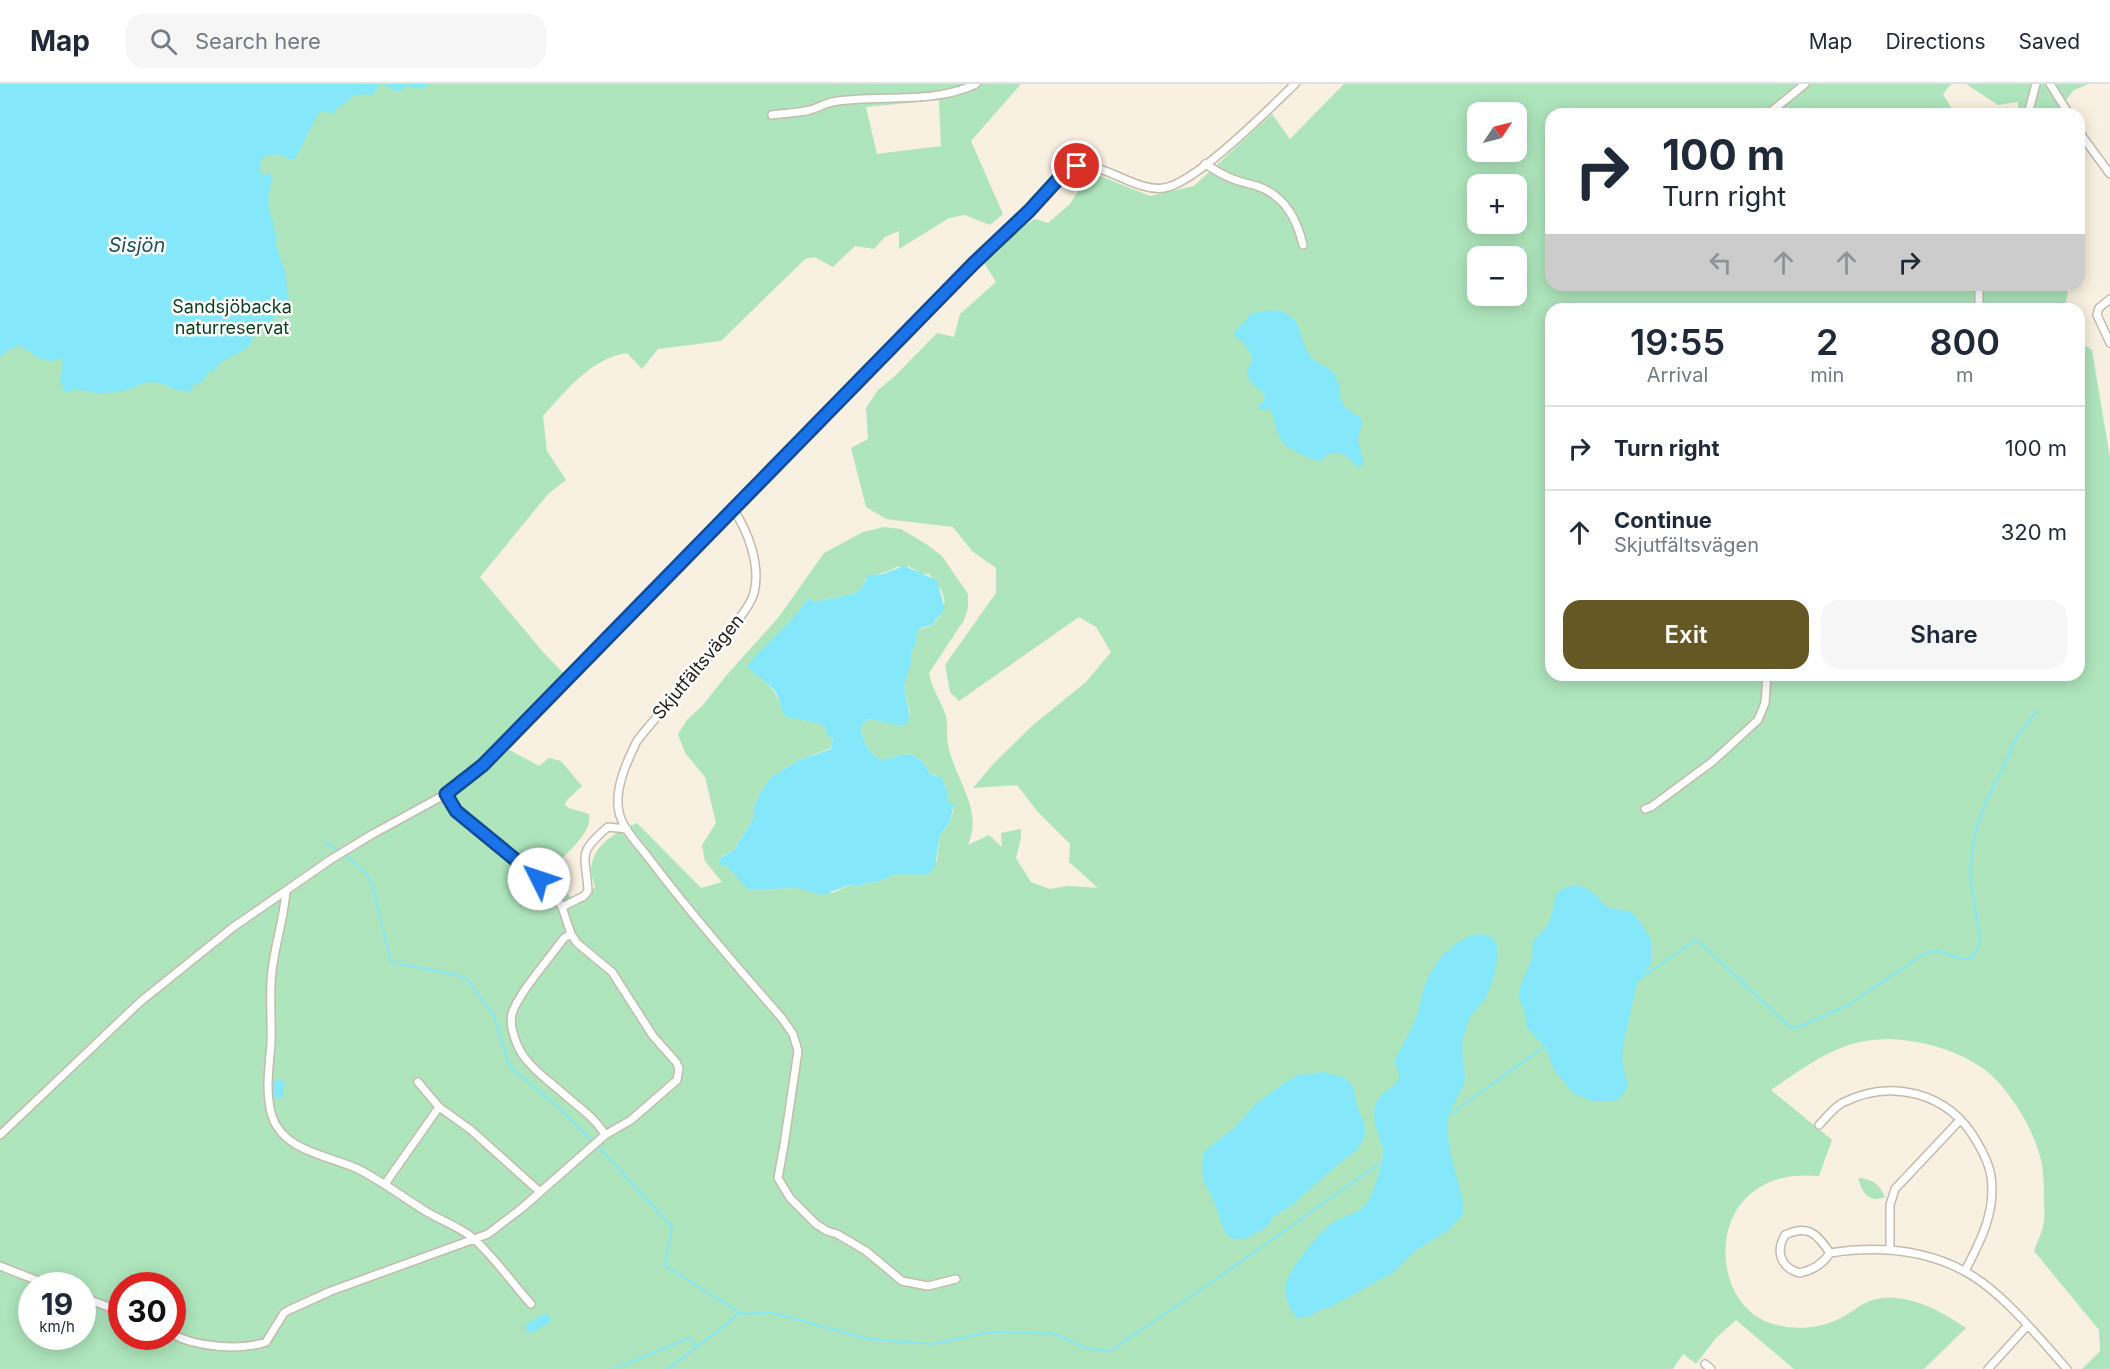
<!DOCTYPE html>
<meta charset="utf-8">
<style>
:root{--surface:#fff;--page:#f6f6f7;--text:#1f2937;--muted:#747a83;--line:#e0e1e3;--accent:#655824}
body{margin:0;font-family:Inter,sans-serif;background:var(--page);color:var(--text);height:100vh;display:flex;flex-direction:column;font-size:22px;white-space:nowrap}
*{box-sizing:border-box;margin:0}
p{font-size:20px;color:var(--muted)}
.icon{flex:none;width:33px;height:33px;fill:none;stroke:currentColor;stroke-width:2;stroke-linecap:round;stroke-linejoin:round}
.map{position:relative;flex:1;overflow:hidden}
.details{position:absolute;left:1545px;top:219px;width:540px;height:378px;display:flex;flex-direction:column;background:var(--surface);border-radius:18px;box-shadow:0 3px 15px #0003}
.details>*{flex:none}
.banner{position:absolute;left:1545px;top:24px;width:540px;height:183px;border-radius:18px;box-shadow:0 3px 15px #0003;background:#fff;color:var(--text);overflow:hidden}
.needle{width:39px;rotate:55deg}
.controls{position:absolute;left:1467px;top:18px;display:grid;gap:12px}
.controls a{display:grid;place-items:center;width:60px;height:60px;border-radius:12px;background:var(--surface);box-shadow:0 3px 15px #0003;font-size:30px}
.speed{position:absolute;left:18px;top:1188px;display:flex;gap:12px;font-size:30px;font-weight:700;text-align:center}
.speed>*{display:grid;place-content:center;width:78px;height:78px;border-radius:50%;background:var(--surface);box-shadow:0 3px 15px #0003;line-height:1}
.speed small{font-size:15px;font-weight:400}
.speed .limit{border:9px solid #d22;background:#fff;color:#111}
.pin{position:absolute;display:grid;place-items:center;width:51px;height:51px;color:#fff;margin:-26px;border:3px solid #fff;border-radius:50%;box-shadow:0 2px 6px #0007}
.me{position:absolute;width:66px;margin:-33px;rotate:311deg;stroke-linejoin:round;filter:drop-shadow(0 0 4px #0008)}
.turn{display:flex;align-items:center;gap:21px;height:126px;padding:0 18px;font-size:27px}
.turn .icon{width:78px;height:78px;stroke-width:2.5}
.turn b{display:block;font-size:42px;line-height:51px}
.lanes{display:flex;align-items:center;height:57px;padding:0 18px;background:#0003;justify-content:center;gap:30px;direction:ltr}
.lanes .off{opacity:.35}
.eta{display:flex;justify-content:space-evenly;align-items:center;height:102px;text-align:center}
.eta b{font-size:36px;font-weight:600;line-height:42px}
.button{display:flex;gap:12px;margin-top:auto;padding:12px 18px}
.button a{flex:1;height:69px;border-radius:18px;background:var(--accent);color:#fff;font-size:24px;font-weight:600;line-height:69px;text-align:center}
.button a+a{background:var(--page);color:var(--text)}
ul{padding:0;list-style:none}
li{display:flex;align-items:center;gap:18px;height:84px;padding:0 18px;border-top:2px solid var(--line)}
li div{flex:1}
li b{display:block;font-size:22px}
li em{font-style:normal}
header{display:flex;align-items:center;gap:36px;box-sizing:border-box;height:84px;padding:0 30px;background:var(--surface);border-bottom:2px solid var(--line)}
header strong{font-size:28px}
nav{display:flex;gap:33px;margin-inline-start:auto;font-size:21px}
.search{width:420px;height:54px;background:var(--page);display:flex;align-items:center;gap:15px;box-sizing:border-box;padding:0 21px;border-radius:18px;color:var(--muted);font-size:22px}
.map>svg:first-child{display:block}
.green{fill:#aee5bc;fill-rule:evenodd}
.water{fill:#85e8fa}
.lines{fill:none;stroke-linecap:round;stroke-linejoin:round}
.stream{stroke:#85e8fa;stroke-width:2}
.minor-casing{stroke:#c3bbac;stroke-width:10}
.minor{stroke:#fff;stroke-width:7}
.route-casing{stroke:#114b97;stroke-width:15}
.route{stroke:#1a73e8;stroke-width:10}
.labels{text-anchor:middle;stroke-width:5;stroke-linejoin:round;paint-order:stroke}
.park-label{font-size:18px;fill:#093d1e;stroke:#fefefe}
.street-label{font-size:18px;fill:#221f19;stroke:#fefefe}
.water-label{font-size:20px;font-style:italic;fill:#26525a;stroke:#fefefe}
</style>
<header>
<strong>Map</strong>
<div class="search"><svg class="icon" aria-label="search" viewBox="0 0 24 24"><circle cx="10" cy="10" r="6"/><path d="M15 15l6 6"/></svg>Search here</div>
<nav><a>Map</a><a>Directions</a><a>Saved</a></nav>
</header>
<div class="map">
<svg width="2110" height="1285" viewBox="0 0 2110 1285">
<rect width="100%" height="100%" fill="#f8f0e0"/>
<path class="green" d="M 0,0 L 1021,0 L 971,57 L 1003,130 L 990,141 L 965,131 L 949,134 L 899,165 L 899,147 L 885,153 L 874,165 L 855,162 L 833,183 L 814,173 L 805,175 L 721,257 L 658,265 L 642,285 L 627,269 C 591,274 566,307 543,332 L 547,367 L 566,396 L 548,410 L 480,493 L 543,568 L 572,598 L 504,663 L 539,682 L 549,674 L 561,677 L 582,702 L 567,716 L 565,721 L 569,724 L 589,730 C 593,749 566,769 554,782 L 556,800 L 574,816 L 595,804 C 594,798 591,790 591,785 C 593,760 617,748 637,739 L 701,804 L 722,798 L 705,777 L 702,761 L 716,739 L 705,693 L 685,669 L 678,650 L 687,636 L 703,621 L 725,593 L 778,534 L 824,469 L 863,448 L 884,443 L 901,445 L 926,460 L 942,472 L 968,510 L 968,524 L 964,536 L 929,589 C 932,605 941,617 946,632 C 948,641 946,651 948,660 C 954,696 984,723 968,761 L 989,751 L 1002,763 L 1001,749 L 1021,745 L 1021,754 L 1016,774 L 1031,798 L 1050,805 L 1068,802 L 1098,804 L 1069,778 L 1070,760 L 1037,727 L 1017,701 L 973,704 L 994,679 L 1032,642 L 1086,598 L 1111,568 L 1096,543 L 1079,533 L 959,617 L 950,608 L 945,581 L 996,509 L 996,484 L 972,467 L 953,443 L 886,435 L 866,423 L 851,364 L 868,355 L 866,324 L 878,306 L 895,292 L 937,249 L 954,253 L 960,230 L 996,198 L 981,174 L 1007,152 L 1035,135 L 1048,139 L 1070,120 L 1085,96 L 1095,90 L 1150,112 L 1194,102 L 1272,30 L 1290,55 L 1344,0 L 1951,0 L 1943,10 L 1955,30 L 1551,30 L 1551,201 L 2069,201 L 2065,225 L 1551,225 L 1551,591 L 2079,591 L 2079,258 L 2092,266 L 2110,374 L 2110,1285 L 2082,1285 L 2100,1267 L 2099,1246 L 2034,1167 C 2037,1158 2043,1147 2044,1137 C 2045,1131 2044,1124 2044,1119 C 2044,1102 2044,1085 2039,1069 C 2031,1040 2006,1000 1981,983 C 1952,963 1907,952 1872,956 C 1834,960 1802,985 1771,1006 L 1832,1056 L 1819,1092 C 1792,1090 1769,1093 1747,1113 C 1711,1147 1721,1222 1770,1239 C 1793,1247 1819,1245 1841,1234 C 1853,1228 1863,1217 1877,1215 C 1909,1209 1941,1227 1966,1244 L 1924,1285 L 1794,1285 L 1736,1236 L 1716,1254 L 1696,1280 L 1683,1270 L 1673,1285 L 0,1285 ZM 939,16 L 941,62 L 877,70 L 866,23 ZM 1478,28 L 1516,28 L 1516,68 L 1478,68 ZM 1478,100 L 1516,100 L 1516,140 L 1478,140 ZM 1478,172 L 1516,172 L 1516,212 L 1478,212 ZM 896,483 L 910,483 L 922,490 L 929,490 C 937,499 946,509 944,522 C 943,528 937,537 932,541 C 927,545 920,542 917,549 C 910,562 903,593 905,608 C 906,617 911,625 909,635 L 901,642 L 869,635 L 861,642 C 860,652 870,673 881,675 C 889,676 902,670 911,670 L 923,678 L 930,690 C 943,691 949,705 947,717 L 954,723 L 950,738 L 940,751 L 937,777 L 906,790 L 896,790 L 880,797 L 856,802 L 850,801 L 832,809 L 797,804 L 748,806 L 721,773 L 734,766 L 749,742 L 754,733 L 754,723 L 759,711 L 770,694 L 799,676 L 831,664 L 833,655 L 826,648 L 824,642 L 817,639 L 786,633 L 775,609 L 767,599 L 749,585 L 749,581 C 768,558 792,540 808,514 L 815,518 L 856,509 L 863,502 L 866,494 C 876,489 886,490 896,483 ZM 32,1202 L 82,1202 L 82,1252 L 32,1252 ZM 122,1202 L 172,1202 L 172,1252 L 122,1252 Z
M 1966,0 L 2088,0 L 2074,6 L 2055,30 L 2018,30 L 2018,18 L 1998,21 Z
M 1858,1094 C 1873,1095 1879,1100 1885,1113 C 1868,1120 1862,1108 1858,1094 Z"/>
<path class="water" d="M 0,0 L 380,0 L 373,11 C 359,10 352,9 343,22 L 338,23 L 333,30 L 322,27 L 318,30 L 295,75 L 289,75 L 278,70 L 265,72 L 261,76 L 260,88 L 264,91 L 269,89 L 273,93 C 268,108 266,125 274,138 L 273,144 L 277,150 L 276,161 L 285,187 L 289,216 L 282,228 L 254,250 C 251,273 225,268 213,288 L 209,287 L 204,296 L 193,302 L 192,307 C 180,310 163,298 151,298 C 141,299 134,304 124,307 C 117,308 108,309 100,309 C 91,310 83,304 73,305 L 70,309 L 64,307 L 60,296 L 63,278 L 59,274 L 52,278 L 40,275 L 19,261 L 7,267 L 0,273 Z
M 383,0 L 429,0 L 422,5 L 405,2 L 401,7 L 395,7 Z
M 1273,226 C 1306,229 1296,256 1312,274 C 1319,281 1329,283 1335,290 C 1346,316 1331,317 1361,334 L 1362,339 L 1358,356 L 1364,380 L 1358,384 C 1350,374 1339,363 1326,372 C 1323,375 1322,377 1318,377 C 1314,377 1288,364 1284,360 C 1275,350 1276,337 1270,325 L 1258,325 L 1259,321 L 1264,318 L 1265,310 C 1259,305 1251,301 1248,293 C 1245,287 1249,285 1251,279 C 1255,267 1241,258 1234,251 L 1234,248 L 1244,239 L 1250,230 Z
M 904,482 L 937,496 L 945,525 L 932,541 L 921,544 L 917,548 L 915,563 L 911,567 C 914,579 906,589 905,600 C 903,614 912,624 908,639 L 901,642 L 869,635 L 861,642 C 860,652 870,673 881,675 C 888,676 902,670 911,670 L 923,678 L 930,690 L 942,694 L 948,710 L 947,717 L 954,720 L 950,738 L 940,751 L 935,783 L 927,791 L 896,790 L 880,797 L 856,802 L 849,801 L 823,811 L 797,804 L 748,806 L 727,782 L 720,781 L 719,775 L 734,766 L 749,742 L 754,733 L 754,723 L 759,711 L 770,694 L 799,676 L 831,665 L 833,655 L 827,651 L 824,642 L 817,639 L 786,633 C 780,625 780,617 776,609 C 769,599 758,593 749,585 L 748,581 C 767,558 792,540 808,514 L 815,518 L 856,509 L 863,502 L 868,491 L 883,490 Z
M 1576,801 L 1590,806 L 1607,823 L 1631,828 L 1638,835 L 1651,855 L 1651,881 L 1637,899 L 1623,963 L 1622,975 L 1628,1003 L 1620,1014 L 1614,1017 L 1592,1017 L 1574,1010 L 1554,986 L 1546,965 L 1526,942 L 1525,929 L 1518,912 L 1520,903 L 1532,874 L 1533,857 C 1539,851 1546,845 1549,838 C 1558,818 1548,806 1576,801 Z
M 1479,850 C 1485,851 1492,851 1495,857 C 1503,869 1491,907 1483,918 C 1476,927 1469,931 1466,944 C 1463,954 1461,965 1463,975 C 1463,981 1466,987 1465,993 C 1465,1007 1448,1022 1448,1040 C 1446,1071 1462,1098 1464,1129 L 1449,1146 L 1415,1167 L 1394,1188 L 1333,1222 L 1320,1226 L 1308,1233 L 1296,1234 C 1291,1225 1285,1215 1285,1204 C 1285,1190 1321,1145 1334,1138 C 1344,1132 1362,1129 1368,1117 C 1374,1107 1385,1076 1383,1065 C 1380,1054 1374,1041 1374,1029 C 1375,1007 1397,1005 1399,993 C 1399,988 1395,981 1395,975 C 1402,962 1410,948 1416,934 C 1419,926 1420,919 1422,911 C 1429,884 1450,855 1479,850 Z
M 1323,988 C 1345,993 1353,993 1356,1017 C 1358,1030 1370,1042 1363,1056 C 1358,1069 1343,1075 1334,1084 C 1318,1097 1305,1111 1289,1123 C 1285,1127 1278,1129 1274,1132 C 1271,1136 1270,1141 1266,1143 C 1258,1148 1247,1156 1237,1155 C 1222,1154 1221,1135 1216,1123 C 1206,1098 1198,1098 1204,1068 L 1235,1043 L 1257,1019 L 1284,999 L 1299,991 Z
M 277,996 L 284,997 L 284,1013 L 272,1014 L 273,997 Z
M 546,1229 L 550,1233 L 549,1239 L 532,1249 L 527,1249 L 525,1241 Z"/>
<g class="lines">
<path class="stream" d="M 324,758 L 337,766
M 346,772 L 366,789 L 372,801 L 391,878 L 458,891 L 468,896 L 494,932 L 509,982 L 559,1024 L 590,1055
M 1637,897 L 1694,857 L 1699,858 L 1790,943 L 1797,944 L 1848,921 L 1927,868 L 1938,867 L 1962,875 L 1970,874 L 1977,867 L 1980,854 L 1970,790 L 1974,754 L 1983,725 L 2017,653 L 2038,626
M 1449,1031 L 1547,961
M 598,1062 L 672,1143 L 665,1182 L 739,1228
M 614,1285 L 689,1254 L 697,1262
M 668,1285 L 727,1240 L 739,1228 L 747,1230 L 769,1228 L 870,1255 L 933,1260 L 990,1248 L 1051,1249 L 1086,1264 L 1110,1267 L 1215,1196 L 1383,1077"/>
<g class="minor-casing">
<path id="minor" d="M 2050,0 L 2069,30
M 1768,30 L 1805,0
M 2028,30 L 2036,0
M 772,31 C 785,29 798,29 810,26 C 817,24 824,20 832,18 C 879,10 931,21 976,0
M 2079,48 L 2110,90
M 1205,80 C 1212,84 1219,89 1226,92 C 1235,97 1246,99 1257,102 C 1284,111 1297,135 1303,161
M 2110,215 L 2099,224 L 2097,231 L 2110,259
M 1979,225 L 1979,201
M 733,425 C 748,447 761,481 754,509 C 751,520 742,531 735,540 C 705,582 668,617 637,657 C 627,677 614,705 619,728 C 622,745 641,763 651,777 C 692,831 736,882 781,933 L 793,950 L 798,967 L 784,1061 L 778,1094 L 790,1114 L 816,1140 L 827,1147 L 837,1150 L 866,1167 L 902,1197 L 928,1202 L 956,1195
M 446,710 L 456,727 L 525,782 L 554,811 L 562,823 L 571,850 L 577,859 L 612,888 L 653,952 L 676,978 L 679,984 L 677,996 L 631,1036 L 605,1051 C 596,1035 579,1023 566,1012 C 552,999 536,989 525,974 C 517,964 509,943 512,930 C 517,911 551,872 564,854 L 571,850
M 1645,725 L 1651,723 L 1712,678 L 1758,636 L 1765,619 L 1767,591
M 286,807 C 284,834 275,860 272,887 C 269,912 272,936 271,960 C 269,984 265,1009 272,1032 C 284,1068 328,1071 358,1085 C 382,1097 404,1114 427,1128 C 442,1137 462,1144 474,1155 C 494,1173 513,1200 531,1220
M 562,823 L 584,812 L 588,807 C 586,770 576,770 608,743 L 627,745
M 418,998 L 439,1023 L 471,1046 L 540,1108
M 1819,1041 C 1826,1034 1833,1024 1842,1019 C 1891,994 1949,1008 1977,1058 C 1983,1068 1989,1080 1991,1092 C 1996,1128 1981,1156 1965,1187
M 0,1051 L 140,918 L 232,844 L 330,776 L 371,751 L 446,710 L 472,691 L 1006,146 C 1014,139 1023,133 1030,125 C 1043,113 1053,96 1068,86 C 1094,69 1133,109 1164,104 C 1196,99 1269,25 1295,0
M 385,1100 L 439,1023
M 1890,1166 L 1890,1121 L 1895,1105 L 1960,1036
M 1830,1169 C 1817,1150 1809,1140 1785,1151 C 1775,1168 1781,1184 1800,1189 C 1813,1186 1823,1180 1830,1169 C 1876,1162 1923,1165 1964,1187 C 2001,1206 2039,1254 2067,1285
M 0,1182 L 51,1202
M 82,1213 L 122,1228
M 172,1250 C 196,1263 240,1267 266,1258 L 284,1229 L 289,1226 L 331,1207 L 488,1150 L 522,1124 L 605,1051
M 1705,1280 L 1711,1285
M 1988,1285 L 2027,1242"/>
</g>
<use href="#minor" class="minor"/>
</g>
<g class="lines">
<g class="route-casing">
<path id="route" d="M 539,795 L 456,727 L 446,710 L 483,681 L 974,179 L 1029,127 L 1061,92 L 1077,82"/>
</g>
<use href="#route" class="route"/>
</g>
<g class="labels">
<g class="park-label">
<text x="232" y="229">Sandsjöbacka<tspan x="232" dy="21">naturreservat</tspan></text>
</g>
<g class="street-label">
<text transform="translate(698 583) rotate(-50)" y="6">Skjutfältsvägen</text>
</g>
<g class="water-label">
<text x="137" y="168">Sisjön</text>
</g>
</g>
</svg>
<div class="controls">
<a><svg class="needle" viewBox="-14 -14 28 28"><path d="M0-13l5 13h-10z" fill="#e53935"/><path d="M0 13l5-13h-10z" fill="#747a83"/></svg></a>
<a>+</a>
<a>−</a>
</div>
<div class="speed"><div>19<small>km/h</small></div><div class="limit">30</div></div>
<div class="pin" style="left:1077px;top:82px;background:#d93025"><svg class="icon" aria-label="arrive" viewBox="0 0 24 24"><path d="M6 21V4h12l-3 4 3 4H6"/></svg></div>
<svg class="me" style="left:539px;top:795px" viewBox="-20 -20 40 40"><circle r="19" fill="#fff"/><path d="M0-13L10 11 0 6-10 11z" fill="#1a73e8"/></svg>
<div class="banner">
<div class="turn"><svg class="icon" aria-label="right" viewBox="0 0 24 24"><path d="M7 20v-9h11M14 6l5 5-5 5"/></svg><div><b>100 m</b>Turn right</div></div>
<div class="lanes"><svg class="icon off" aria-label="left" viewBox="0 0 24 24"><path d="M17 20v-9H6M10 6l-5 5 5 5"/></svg><svg class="icon off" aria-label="ahead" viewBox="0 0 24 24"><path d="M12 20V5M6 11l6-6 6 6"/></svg><svg class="icon off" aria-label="ahead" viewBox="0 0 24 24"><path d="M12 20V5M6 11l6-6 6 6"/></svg><svg class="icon" aria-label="right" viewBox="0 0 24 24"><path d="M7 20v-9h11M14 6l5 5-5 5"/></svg></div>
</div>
<section class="details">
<div class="eta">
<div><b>19:55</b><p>Arrival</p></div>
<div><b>2</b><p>min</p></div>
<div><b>800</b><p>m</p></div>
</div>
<ul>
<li><svg class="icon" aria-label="right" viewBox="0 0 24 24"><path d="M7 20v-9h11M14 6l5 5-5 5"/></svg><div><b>Turn right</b></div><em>100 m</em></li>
<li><svg class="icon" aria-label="ahead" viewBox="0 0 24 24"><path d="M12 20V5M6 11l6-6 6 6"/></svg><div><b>Continue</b><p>Skjutfältsvägen</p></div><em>320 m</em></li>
</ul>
<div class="button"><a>Exit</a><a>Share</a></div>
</section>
</div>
